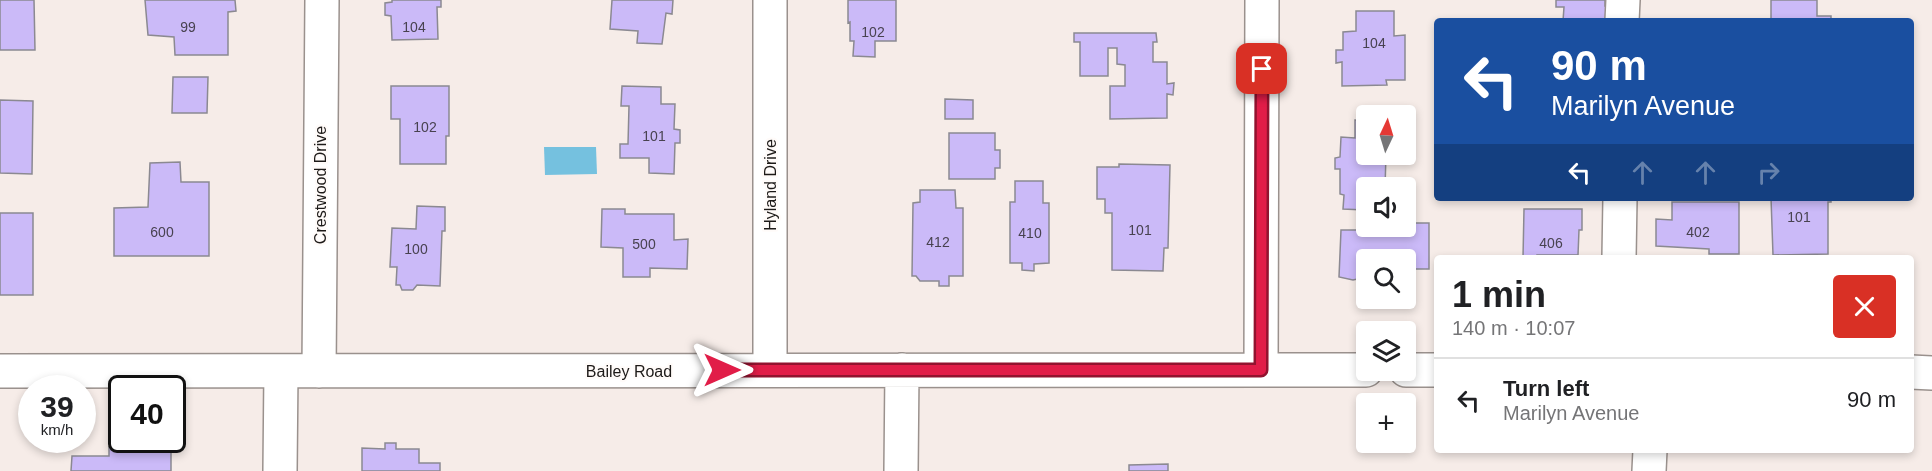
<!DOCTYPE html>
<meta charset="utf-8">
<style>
:root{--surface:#fff;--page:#f6f6f6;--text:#202124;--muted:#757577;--line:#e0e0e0}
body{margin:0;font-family:Arial,sans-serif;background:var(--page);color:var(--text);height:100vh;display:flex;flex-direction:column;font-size:22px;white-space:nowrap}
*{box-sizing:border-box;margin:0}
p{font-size:20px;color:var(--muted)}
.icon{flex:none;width:33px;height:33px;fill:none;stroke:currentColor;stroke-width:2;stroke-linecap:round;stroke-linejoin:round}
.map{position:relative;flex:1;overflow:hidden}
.side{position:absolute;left:1434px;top:255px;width:480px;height:198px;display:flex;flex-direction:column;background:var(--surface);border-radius:6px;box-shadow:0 3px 9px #0003}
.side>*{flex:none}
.hud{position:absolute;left:1434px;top:18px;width:480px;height:183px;border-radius:6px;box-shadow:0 3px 9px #0003;background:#1a4fa0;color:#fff;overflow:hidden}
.needle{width:39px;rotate:4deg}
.buttons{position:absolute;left:1356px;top:105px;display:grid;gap:12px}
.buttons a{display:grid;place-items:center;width:60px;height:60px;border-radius:6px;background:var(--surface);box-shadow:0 3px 9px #0003;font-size:30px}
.speed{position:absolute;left:18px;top:375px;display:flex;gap:12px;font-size:30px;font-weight:700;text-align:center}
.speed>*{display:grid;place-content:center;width:78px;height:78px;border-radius:50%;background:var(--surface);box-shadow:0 3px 9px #0003;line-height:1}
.speed small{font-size:15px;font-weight:400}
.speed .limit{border:3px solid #111;border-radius:9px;background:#fff;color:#111}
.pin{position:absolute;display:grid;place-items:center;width:51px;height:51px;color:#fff;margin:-26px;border-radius:12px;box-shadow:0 3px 9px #0006}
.me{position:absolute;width:66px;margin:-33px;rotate:90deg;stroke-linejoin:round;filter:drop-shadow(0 0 4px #0008)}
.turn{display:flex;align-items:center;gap:21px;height:126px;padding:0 18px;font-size:27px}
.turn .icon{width:78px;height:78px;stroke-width:2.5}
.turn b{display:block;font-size:42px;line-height:51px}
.lanes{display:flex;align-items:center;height:57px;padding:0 18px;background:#0003;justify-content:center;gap:30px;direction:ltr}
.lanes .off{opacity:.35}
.round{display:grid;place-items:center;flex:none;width:63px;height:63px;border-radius:6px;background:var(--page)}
.headline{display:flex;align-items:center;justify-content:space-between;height:102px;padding:0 18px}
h1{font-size:36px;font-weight:700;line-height:45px}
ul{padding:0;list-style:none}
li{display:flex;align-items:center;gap:18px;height:84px;padding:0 18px;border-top:2px solid var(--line)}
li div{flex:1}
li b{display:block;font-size:22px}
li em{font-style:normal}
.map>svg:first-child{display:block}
.water{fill:#75c1df}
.building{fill:#cbbaf8;stroke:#8b8991;stroke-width:1.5}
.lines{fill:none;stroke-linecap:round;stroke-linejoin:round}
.minor-casing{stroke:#9a918d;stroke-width:36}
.minor{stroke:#fff;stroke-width:33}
.route-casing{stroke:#92132f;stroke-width:15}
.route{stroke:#e11d48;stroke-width:10}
.labels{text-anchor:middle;stroke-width:4.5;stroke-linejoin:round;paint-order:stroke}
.number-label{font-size:14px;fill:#484250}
.street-label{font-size:16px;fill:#1d1a18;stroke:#fffbf9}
</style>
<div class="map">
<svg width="1932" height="471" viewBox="0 0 1932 471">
<rect width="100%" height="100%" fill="#f6ece8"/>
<path class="water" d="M 544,147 L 596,147 L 597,174 L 545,175 Z"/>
<path class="building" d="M 0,0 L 34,0 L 35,50 L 0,50 Z
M 145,0 L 235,0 L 236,11 L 228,12 L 228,55 L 175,55 L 174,37 L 148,35 Z
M 392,0 L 441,0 L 441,7 L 437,7 L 438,39 L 392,40 L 391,16 L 385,15 L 385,3 L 392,2 Z
M 612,0 L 673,0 L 672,14 L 666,13 L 662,44 L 637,43 L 638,31 L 610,29 Z
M 848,0 L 896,0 L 896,41 L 875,41 L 875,57 L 853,56 L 854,41 L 850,41 L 850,22 L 848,23 Z
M 1556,0 L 1605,0 L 1605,6 L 1617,7 L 1616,21 L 1563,21 L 1564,7 L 1556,7 Z
M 1771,0 L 1817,0 L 1817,16 L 1831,16 L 1831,21 L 1771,21 Z
M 1356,11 L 1394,11 L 1394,36 L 1405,35 L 1405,80 L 1386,80 L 1387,85 L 1342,86 L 1342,62 L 1336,63 L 1336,50 L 1343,50 L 1343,32 L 1356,31 Z
M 1074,33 L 1156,33 L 1157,42 L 1153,42 L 1153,62 L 1167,62 L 1167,84 L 1174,83 L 1173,95 L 1167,94 L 1167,118 L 1110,119 L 1110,86 L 1125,86 L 1125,65 L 1117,64 L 1117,48 L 1108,48 L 1108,76 L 1080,76 L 1080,42 L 1074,42 Z
M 173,77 L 208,77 L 207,113 L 172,113 Z
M 391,86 L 449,86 L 449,136 L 446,136 L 446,164 L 400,164 L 400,119 L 391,119 Z
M 622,86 L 661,87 L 661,104 L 675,104 L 674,129 L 680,130 L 680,143 L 675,143 L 674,174 L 649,173 L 649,158 L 620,158 L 620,144 L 628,144 L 629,106 L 621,106 Z
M 945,99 L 973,100 L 973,119 L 945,119 Z
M 0,100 L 33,101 L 32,174 L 0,173 Z
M 1355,120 L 1366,121 L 1366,154 L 1386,154 L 1385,188 L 1366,188 L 1364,210 L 1343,209 L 1344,195 L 1340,194 L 1340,169 L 1335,169 L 1335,158 L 1340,157 L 1341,137 L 1355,138 Z
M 1406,122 L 1413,122 L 1412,151 L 1406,151 Z
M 949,133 L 995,133 L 995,150 L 1000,150 L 1000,168 L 995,168 L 995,179 L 949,179 Z
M 180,162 L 181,182 L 209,182 L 209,256 L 114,256 L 114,208 L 148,207 L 150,163 Z
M 1119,164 L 1170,165 L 1168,248 L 1164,248 L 1163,271 L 1112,270 L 1112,213 L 1105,213 L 1105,199 L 1097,199 L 1097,167 L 1119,167 Z
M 1015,181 L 1043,181 L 1043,203 L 1049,203 L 1049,263 L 1034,264 L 1034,271 L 1022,270 L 1022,263 L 1010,263 L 1010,202 L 1015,202 Z
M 920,190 L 955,190 L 956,208 L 963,208 L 963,276 L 949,276 L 949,286 L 939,286 L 939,281 L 920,281 L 916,276 L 912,276 L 913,203 L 920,202 Z
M 1771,198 L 1831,198 L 1831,202 L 1828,202 L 1828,254 L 1773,255 Z
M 1672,202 L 1739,202 L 1739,254 L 1709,254 L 1709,249 L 1656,246 L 1656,219 L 1672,220 Z
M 417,206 L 445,207 L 445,231 L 442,231 L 440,286 L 417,285 L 413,290 L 402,290 L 400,285 L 396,285 L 397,267 L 390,267 L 392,228 L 416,229 Z
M 602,209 L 625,209 L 625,214 L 674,214 L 674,240 L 688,239 L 687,269 L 650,268 L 650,277 L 623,277 L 623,248 L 601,247 Z
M 1524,209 L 1582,209 L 1582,230 L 1579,230 L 1578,255 L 1537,255 L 1537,258 L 1523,258 Z
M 0,213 L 33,213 L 33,295 L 0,295 Z
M 1406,223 L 1429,223 L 1429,269 L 1406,269 L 1406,260 L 1366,260 L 1366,285 L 1362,285 L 1362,278 L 1353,280 L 1339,277 L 1341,230 L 1396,230 L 1396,226 L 1406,226 Z
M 385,443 L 396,443 L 396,449 L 419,449 L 419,463 L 440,463 L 440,471 L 362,471 L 362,448 L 385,449 Z
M 109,447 L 171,448 L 171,471 L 71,471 L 72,456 L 109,456 Z
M 1168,464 L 1168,471 L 1129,471 L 1129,465 Z"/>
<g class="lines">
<g class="minor-casing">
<path id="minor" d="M 770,0 L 770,370
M 1622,21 L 1623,0
M 1619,258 L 1620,198
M 1261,370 L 1262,0
M 1406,370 L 1437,370
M 0,371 L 1366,370
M 319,371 L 322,0
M 1911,372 L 1932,373
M 280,471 L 281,371
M 901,471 L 902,370
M 1649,471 L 1650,450"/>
</g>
<use href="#minor" class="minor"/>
</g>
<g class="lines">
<g class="route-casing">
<path id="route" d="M 722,370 L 1261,370 L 1262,69"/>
</g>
<use href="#route" class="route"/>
</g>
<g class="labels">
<g class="number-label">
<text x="188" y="32">99</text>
<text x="414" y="32">104</text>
<text x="873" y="37">102</text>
<text x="1374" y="48">104</text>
<text x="425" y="132">102</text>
<text x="654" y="141">101</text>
<text x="1799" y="222">101</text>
<text x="1140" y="235">101</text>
<text x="162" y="237">600</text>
<text x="1698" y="237">402</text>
<text x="1030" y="238">410</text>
<text x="938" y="247">412</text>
<text x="1551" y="248">406</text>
<text x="644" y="249">500</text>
<text x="416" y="254">100</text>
</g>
<g class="street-label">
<text transform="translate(320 185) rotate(-90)" y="6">Crestwood Drive</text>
<text transform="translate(770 185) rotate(-90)" y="6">Hyland Drive</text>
<text x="629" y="377">Bailey Road</text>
</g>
</g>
</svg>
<div class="buttons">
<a><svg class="needle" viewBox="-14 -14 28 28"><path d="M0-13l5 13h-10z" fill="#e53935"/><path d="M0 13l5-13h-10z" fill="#757577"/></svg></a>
<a><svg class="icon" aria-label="sound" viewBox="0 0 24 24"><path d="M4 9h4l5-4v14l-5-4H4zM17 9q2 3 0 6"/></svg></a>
<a><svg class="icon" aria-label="search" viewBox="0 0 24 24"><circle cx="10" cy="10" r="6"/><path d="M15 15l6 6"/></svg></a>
<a><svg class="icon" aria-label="layers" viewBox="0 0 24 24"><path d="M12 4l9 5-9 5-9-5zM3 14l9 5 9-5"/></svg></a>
<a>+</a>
</div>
<div class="speed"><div>39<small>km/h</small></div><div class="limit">40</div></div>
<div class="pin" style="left:1262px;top:69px;background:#d93025"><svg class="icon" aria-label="arrive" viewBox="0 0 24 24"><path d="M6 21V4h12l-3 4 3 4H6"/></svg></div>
<svg class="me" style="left:722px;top:370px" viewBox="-20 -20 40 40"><path d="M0-17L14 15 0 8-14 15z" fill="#e11d48" stroke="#fff" stroke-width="4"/></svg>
<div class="hud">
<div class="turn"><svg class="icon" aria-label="left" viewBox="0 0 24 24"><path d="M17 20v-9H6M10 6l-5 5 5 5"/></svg><div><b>90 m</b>Marilyn Avenue</div></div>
<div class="lanes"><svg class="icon" aria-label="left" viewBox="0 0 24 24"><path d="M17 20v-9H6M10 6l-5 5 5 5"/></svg><svg class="icon off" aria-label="ahead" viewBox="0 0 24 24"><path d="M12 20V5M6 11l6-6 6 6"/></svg><svg class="icon off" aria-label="ahead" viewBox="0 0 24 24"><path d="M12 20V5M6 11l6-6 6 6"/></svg><svg class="icon off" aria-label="right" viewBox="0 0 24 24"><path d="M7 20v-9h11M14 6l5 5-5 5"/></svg></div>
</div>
<section class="side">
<div class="headline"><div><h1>1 min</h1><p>140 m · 10:07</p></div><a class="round" style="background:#d93025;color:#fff"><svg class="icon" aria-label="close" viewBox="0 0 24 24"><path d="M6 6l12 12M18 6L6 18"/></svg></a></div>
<ul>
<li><svg class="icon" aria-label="left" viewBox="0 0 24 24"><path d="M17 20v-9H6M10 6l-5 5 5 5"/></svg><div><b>Turn left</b><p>Marilyn Avenue</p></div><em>90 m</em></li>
</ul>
</section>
</div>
